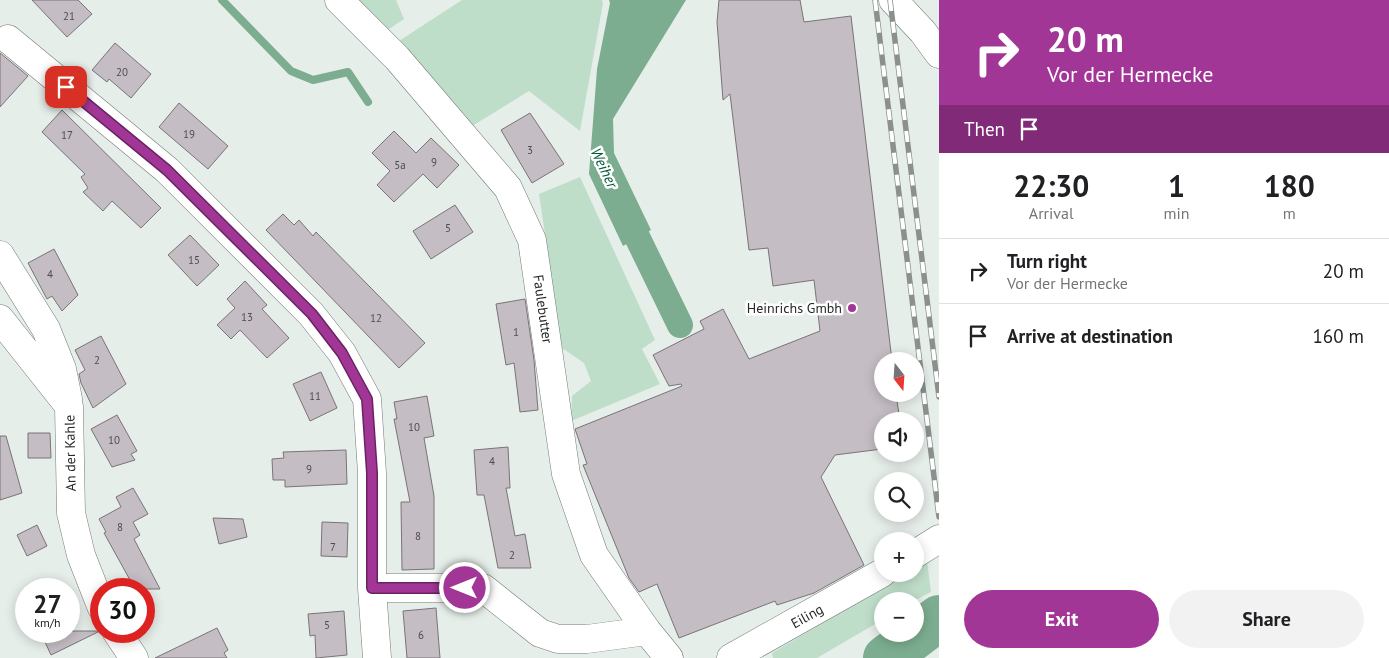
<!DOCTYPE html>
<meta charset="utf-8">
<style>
:root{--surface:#fff;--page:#f2f2f2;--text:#202124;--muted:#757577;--line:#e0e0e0;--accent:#a23696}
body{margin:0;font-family:"PT Sans",sans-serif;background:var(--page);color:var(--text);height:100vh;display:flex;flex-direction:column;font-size:19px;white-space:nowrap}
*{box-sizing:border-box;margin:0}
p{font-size:16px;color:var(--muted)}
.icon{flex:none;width:28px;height:28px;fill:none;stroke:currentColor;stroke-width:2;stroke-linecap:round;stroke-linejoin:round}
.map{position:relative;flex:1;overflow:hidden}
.details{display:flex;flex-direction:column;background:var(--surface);width:450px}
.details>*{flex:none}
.banner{background:#a23696;color:#fff;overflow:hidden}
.needle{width:32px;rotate:163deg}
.tools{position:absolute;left:874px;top:352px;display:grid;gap:10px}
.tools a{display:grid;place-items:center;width:50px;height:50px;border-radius:50%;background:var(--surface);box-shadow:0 2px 12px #0003;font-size:25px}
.speed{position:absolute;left:15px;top:578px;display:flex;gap:10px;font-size:25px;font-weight:700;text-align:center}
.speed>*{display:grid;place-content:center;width:65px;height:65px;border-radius:50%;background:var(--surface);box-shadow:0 2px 12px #0003;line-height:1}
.speed small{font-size:12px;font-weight:400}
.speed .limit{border:8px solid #d22;background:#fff;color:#111}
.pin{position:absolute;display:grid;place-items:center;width:42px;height:42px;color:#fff;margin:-21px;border-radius:10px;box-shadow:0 2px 8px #0006}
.me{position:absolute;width:55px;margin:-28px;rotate:270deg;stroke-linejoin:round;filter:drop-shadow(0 0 4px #0008)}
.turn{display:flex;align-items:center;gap:18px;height:105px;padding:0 25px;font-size:22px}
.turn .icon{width:65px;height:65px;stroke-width:2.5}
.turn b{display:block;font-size:35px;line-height:42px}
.then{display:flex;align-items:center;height:48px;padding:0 25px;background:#0003;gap:10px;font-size:19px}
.eta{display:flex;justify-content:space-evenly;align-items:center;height:85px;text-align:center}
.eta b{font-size:30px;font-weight:700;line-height:35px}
.cta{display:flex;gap:10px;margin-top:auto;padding:10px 25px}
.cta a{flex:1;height:58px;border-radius:30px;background:var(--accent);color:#fff;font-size:20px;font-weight:700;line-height:58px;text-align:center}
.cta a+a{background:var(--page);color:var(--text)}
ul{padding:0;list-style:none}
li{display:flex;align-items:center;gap:15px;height:65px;padding:0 25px;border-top:1px solid var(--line)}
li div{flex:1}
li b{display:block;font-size:19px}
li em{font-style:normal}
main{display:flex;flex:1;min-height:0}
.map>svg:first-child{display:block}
.green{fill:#bfdeca}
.water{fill:#7cad90}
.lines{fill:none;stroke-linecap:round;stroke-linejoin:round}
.stream{stroke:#7cad90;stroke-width:8}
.canal{stroke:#7cad90;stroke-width:26}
.river{stroke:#7cad90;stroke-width:46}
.building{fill:#c4bdc3;stroke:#7a7378}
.minor-casing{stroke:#737a76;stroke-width:29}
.minor{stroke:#fff;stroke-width:28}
.rail-casing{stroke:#8a908c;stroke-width:5.5}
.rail{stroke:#fff;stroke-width:4;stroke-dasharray:11;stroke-linecap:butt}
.route-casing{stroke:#692362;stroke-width:12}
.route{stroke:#a23696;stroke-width:9}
.poi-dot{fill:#a23696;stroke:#fff;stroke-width:2}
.labels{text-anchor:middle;stroke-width:5;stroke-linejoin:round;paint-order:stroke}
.number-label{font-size:11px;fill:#4d4d4d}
.poi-label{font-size:14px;fill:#252826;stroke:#fff;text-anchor:end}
.street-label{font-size:14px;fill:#252826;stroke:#fff}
.water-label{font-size:15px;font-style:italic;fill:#005a35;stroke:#fff}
</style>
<main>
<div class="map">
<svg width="939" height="658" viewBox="0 0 939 658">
<rect width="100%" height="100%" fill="#e6eee9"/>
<path class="green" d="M 351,0 L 396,0 L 404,19 L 386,31 Z
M 462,0 L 602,0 L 603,3 L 580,131 L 529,91 L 469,128 L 399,41 Z
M 580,177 L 655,340 L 642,349 L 660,384 L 571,421 L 572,396 L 591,381 L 584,363 L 562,348 L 539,194 Z
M 927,561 L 931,592 L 914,601 L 882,601 L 882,620 L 817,658 L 773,658 L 772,653 L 906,574 L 915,574 L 915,569 Z"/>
<path class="water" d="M 609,0 L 686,0 L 613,119 L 614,153 L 651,230 L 623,246 L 589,174 L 597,69 L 610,3 Z"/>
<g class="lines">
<path class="stream" d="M 222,0 L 291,71 L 313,80 L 348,72 L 368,102"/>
<path class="canal" d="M 622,206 L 680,325"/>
<path class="river" d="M 886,658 L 939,618"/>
</g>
<path class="building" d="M 32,0 L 78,0 L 92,14 L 67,37 Z
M 719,0 L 800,0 L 804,22 L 851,16 L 892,361 L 882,361 L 882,394 L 896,394 L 900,421 L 882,421 L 882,449 L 835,455 L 821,477 L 864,565 L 814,593 L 777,605 L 775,601 L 679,638 L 657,584 L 639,592 L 629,578 L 583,465 L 587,464 L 575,429 L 682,386 L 681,384 L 669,386 L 653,355 L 704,329 L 700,321 L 723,309 L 749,359 L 820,331 L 814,280 L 773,286 L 768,248 L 749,250 L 730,94 L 723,100 L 717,22 Z
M 115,43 L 151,74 L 131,98 L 109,79 L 107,82 L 92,70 Z
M 0,53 L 28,76 L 0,107 Z
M 179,103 L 228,146 L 208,169 L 159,127 Z
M 62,110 L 161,208 L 141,228 L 112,201 L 103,211 L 83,192 L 88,188 L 81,177 L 85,174 L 42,132 Z
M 530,113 L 564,164 L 532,183 L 501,130 Z
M 394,131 L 416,153 L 431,138 L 459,165 L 437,188 L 423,174 L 394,202 L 377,185 L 390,171 L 372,153 Z
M 455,205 L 473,232 L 431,259 L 413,231 Z
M 283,214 L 294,225 L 299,220 L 313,236 L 316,232 L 425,343 L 399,368 L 266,230 Z
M 190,235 L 219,265 L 197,286 L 168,255 Z
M 54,249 L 78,295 L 62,311 L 52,296 L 47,299 L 28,263 Z
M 245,281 L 267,305 L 262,309 L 289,338 L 267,358 L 240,330 L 231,339 L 217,325 L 235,308 L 227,299 Z
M 525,299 L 534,360 L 538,410 L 520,412 L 514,363 L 506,365 L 496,304 Z
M 101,336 L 126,384 L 93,408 L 81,383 L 79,374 L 85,370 L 75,350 Z
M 321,372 L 337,408 L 310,421 L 293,384 Z
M 427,396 L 434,436 L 424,438 L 434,496 L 434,569 L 402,570 L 401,502 L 410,502 L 394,419 L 397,419 L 394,402 Z
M 117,415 L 137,451 L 131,454 L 135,460 L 112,467 L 91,429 Z
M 28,433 L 50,433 L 51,458 L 28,458 Z
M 0,436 L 6,436 L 22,493 L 0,500 Z
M 508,447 L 510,488 L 506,488 L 515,536 L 525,534 L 531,568 L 498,568 L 484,495 L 477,495 L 474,450 Z
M 346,450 L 347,484 L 285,487 L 285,480 L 273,480 L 272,459 L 284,458 L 283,452 Z
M 133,488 L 148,514 L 133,522 L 140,535 L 134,539 L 160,589 L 135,589 L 104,533 L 106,532 L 99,519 L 121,507 L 116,497 Z
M 213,518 L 243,519 L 247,537 L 219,544 Z
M 322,522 L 348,523 L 347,557 L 321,556 Z
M 37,525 L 47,546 L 27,556 L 17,535 Z
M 436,608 L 440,658 L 407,658 L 403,611 Z
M 344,611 L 347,655 L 316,658 L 315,635 L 310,636 L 308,614 Z
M 217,628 L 228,650 L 224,653 L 227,658 L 155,658 Z
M 40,631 L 100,631 L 51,655 Z"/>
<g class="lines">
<g class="minor-casing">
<path id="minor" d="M 339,0 L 397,58 L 508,188 L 532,240 L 566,474 L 594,555 L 647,631 L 669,658
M 893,0 L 923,32 L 939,54
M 8,39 L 167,170 L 311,314 L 342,353 L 367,399 L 372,473 L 372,588 L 377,658
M 0,255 L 46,329 L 62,369 L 68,399
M 0,319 L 69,406 L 71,513 L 81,555 L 101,606
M 915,554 L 939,539
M 372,588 L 483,588 L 540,633 L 558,639 L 587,639 L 647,631
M 116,631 L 134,658
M 731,658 L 882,573"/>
</g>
<use href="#minor" class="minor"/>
<g class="rail-casing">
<path id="rail" d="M 875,0 L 939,517
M 890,0 L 939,397"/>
</g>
<use href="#rail" class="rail"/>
</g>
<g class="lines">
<g class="route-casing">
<path id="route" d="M 66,87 L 167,170 L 312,314 L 342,353 L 367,399 L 372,473 L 372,588 L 465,588"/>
</g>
<use href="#route" class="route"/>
</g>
<circle class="poi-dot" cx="852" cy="308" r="5"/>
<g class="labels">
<g class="number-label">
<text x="69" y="20">21</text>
<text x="122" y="76">20</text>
<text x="189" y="138">19</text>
<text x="67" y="139">17</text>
<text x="530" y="154">3</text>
<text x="434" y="166">9</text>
<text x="400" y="169">5a</text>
<text x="448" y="232">5</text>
<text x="194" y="264">15</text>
<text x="50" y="278">4</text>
<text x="247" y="321">13</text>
<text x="376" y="322">12</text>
<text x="516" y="336">1</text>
<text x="97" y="364">2</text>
<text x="315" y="400">11</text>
<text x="414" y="431">10</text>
<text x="114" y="444">10</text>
<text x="492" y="465">4</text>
<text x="309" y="473">9</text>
<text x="120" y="531">8</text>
<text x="418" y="540">8</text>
<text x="333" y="551">7</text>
<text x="512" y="559">2</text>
<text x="327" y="629">5</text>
<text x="421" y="639">6</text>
</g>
<g class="poi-label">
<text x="842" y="313">Heinrichs Gmbh</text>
</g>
<g class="street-label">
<text transform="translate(543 309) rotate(82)" y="5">Faulebutter</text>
<text transform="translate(70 453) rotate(-91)" y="5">An der Kahle</text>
<text transform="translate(807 616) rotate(-29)" y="5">Eiling</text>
</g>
<g class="water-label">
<text transform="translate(604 168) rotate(64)" y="5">Weiher</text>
</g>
</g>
</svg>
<div class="tools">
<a><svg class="needle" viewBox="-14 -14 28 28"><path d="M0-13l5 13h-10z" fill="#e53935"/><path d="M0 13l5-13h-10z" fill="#757577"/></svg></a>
<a><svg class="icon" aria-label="sound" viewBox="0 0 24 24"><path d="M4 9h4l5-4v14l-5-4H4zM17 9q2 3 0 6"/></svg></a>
<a><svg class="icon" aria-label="search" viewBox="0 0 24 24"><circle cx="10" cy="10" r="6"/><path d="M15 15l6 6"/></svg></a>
<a>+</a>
<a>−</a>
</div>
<div class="speed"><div>27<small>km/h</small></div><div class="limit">30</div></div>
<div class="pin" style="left:66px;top:87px;background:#d93025"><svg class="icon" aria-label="arrive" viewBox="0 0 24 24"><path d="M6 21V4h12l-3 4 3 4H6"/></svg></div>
<svg class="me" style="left:465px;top:588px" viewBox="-20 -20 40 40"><circle r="17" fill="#a23696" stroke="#fff" stroke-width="3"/><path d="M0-11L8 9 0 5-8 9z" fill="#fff"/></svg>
</div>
<section class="details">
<div class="banner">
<div class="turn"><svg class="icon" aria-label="right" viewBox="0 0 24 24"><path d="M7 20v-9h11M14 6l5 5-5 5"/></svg><div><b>20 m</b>Vor der Hermecke</div></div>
<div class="then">Then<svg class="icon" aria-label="arrive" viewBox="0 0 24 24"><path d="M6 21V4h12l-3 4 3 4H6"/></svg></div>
</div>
<div class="eta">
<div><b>22:30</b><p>Arrival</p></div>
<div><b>1</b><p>min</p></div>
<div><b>180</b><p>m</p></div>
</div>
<ul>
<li><svg class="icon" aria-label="right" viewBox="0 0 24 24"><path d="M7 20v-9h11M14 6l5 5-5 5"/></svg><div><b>Turn right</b><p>Vor der Hermecke</p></div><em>20 m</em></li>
<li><svg class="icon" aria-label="arrive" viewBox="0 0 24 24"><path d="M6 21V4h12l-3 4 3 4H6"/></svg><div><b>Arrive at destination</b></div><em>160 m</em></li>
</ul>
<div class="cta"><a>Exit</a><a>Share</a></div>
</section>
</main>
